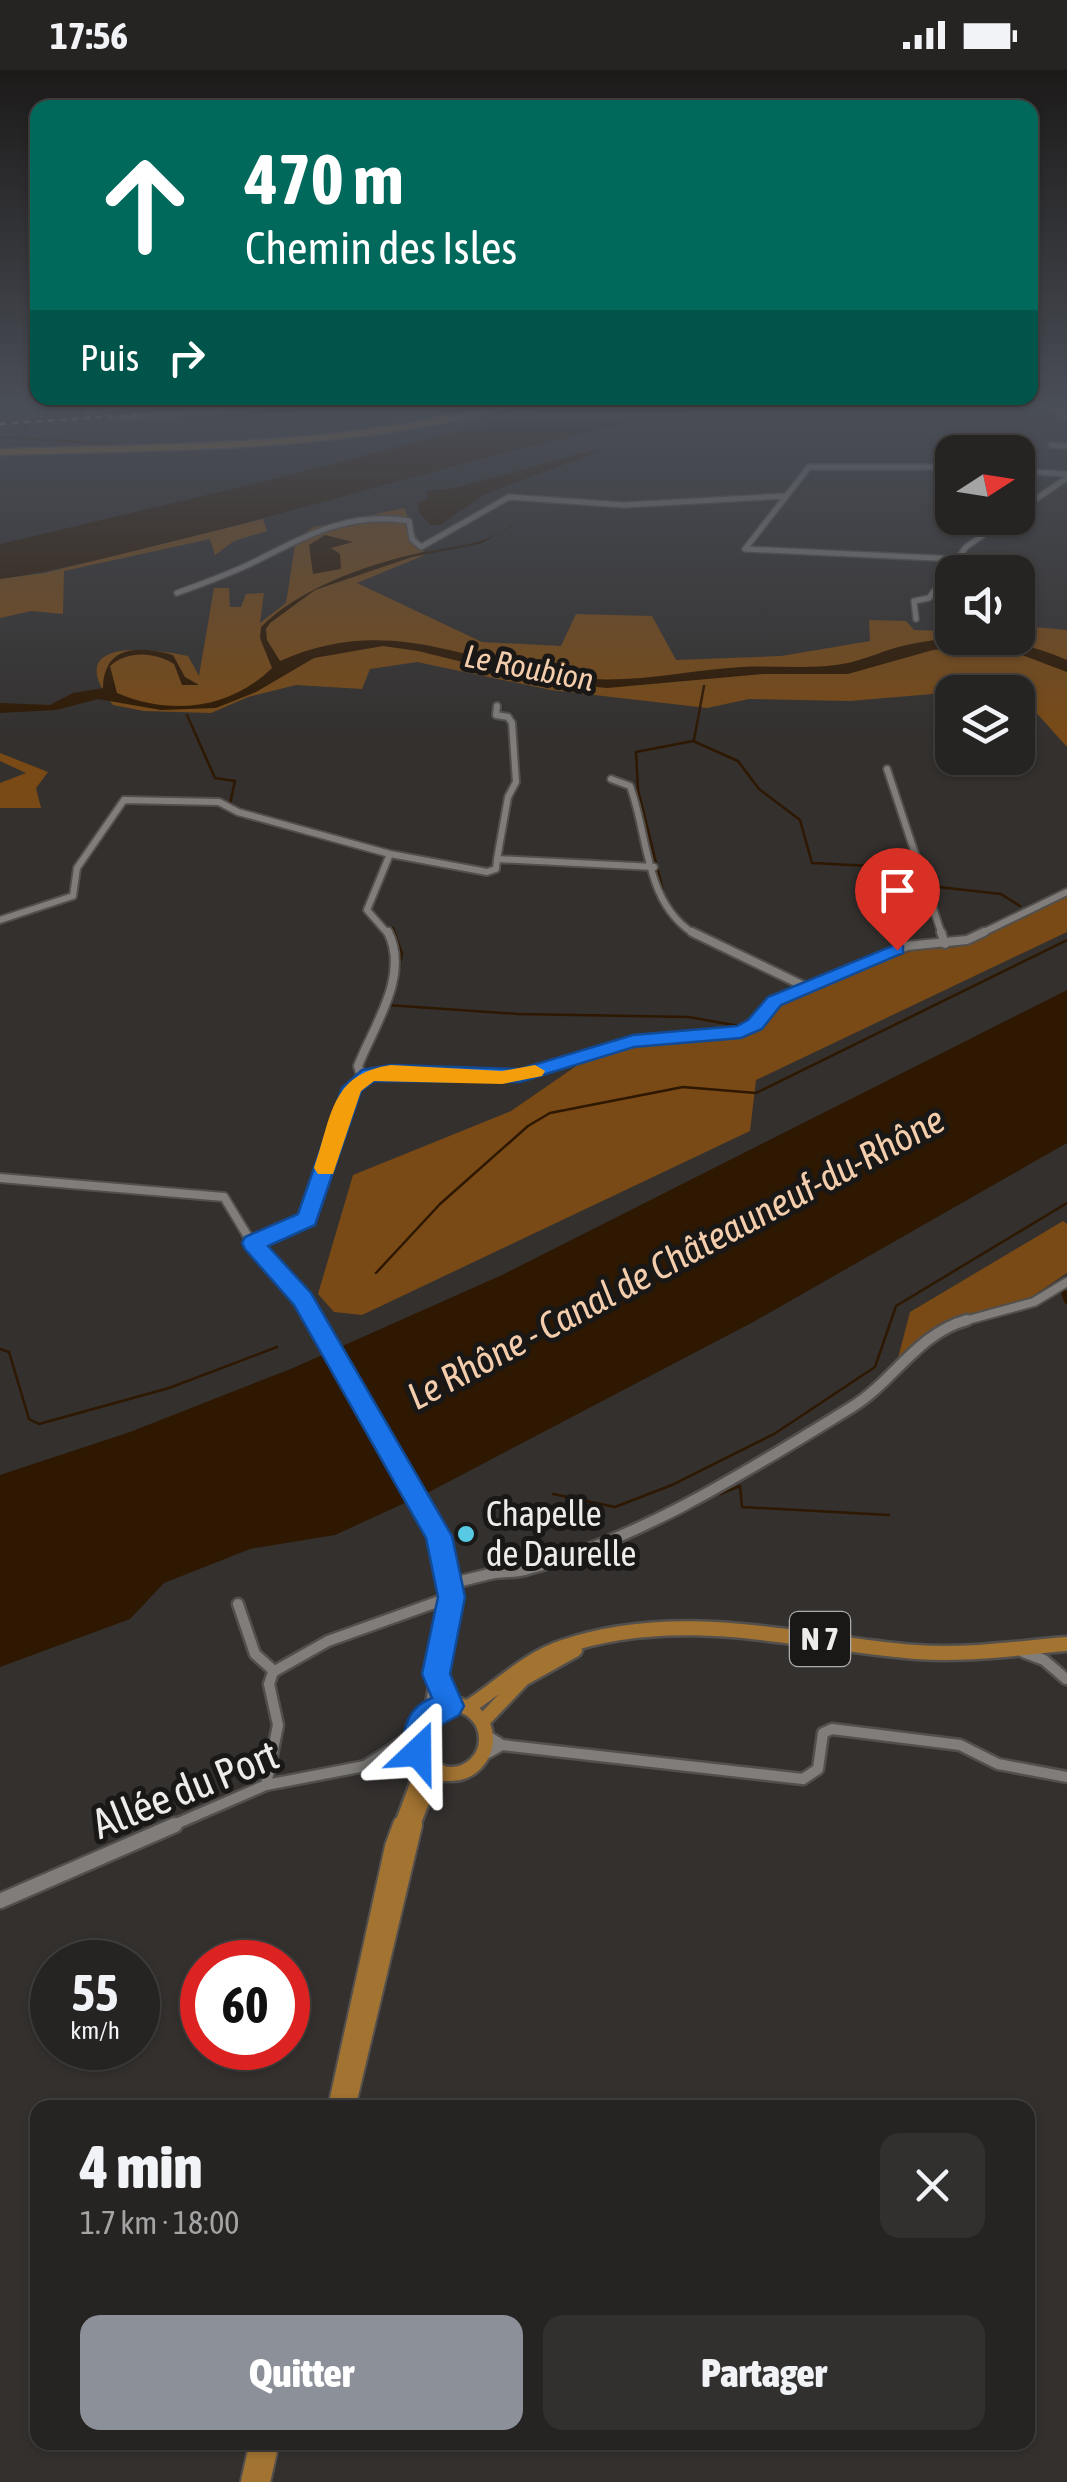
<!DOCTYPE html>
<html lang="fr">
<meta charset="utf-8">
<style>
:root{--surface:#262422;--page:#32302f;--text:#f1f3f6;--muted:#a4a4a5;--line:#424140;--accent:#8c9099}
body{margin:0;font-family:"Asap Condensed",sans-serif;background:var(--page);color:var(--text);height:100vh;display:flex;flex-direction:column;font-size:38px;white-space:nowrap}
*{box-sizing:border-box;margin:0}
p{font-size:32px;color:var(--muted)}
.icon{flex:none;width:55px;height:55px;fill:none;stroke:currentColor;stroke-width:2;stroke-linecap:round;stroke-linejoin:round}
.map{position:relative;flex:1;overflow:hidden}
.panel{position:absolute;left:30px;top:2030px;width:1005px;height:350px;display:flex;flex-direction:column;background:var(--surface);border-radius:20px;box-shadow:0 2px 8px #0004,0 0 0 2px var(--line)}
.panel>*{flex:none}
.guide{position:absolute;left:30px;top:30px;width:1008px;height:305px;border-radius:20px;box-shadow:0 2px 8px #0004,0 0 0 2px var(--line);background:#00695c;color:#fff;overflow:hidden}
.needle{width:65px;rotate:78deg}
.fabs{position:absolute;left:935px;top:365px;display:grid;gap:20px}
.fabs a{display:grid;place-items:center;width:100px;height:100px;border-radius:20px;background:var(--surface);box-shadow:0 2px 8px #0004,0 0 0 2px var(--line);font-size:50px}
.speed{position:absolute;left:30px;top:1870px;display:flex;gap:20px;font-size:50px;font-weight:700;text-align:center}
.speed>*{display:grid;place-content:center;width:130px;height:130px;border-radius:50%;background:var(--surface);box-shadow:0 2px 8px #0004,0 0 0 2px var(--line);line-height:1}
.speed small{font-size:25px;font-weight:400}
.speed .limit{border:15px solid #d22;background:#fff;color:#111}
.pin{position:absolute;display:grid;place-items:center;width:85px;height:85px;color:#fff;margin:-102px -42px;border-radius:50% 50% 50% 0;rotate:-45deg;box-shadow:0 0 10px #0007}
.pin .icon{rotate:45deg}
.me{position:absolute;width:110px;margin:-55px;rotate:23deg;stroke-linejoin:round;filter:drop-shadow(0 0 8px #0008)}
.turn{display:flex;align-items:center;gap:35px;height:210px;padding:0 50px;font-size:45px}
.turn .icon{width:130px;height:130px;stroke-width:2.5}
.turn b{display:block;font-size:70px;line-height:85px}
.then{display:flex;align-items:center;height:95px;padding:0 50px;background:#0003;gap:20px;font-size:38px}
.round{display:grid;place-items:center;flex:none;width:105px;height:105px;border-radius:20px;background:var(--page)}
.overview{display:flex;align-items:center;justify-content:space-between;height:170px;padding:0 50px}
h1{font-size:60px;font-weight:800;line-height:75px}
.button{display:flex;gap:20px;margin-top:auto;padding:20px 50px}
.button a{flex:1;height:115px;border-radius:20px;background:var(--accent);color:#fff;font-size:40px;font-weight:800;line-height:115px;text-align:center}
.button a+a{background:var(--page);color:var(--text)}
.status{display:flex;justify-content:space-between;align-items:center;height:70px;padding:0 50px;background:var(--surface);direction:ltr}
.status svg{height:28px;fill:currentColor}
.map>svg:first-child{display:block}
.green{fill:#794a15}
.water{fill:#2e1801}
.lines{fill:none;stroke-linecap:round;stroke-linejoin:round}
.stream{stroke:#2e1801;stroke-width:2.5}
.canal{stroke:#2e1801;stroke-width:6}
.minor-far4-casing{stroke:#524f4d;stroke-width:8}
.minor-far3-casing{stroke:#524f4d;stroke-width:10}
.minor-far2-casing{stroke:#524f4d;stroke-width:12}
.minor-far1-casing{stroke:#524f4d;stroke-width:15}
.minor-casing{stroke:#524f4d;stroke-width:19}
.major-far2-casing{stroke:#524f4d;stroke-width:9}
.major-far1-casing{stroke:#524f4d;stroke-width:19}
.major-casing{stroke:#524f4d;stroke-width:22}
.minor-far4{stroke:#807d7a;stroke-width:5}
.minor-far3{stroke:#807d7a;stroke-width:6}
.minor-far2{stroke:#807d7a;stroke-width:8}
.minor-far1{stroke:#807d7a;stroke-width:10}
.minor{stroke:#807d7a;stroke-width:14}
.major-far2{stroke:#a27331;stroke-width:6}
.major-far1{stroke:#a27331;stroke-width:14}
.major{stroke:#a27331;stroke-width:18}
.rail{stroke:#cdccca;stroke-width:2.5;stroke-dasharray:6 6;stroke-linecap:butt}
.route{fill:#1a73e8;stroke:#114b97;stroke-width:2.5}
.slow{fill:#f59e0b}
.poi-dot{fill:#57c9e2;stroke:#1a1817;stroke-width:4}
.labels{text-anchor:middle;stroke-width:10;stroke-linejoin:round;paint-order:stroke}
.far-water-label{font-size:32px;font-style:italic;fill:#f4ceac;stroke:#1a1817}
.shield{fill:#1a1817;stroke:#aeacab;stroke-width:2.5}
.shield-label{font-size:32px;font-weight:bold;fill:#edecea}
.poi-label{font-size:35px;fill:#edecea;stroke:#1a1817;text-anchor:start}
.water-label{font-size:38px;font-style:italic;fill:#f4ceac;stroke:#1a1817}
.near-street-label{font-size:42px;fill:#edecea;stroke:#1a1817}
</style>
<div class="status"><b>17:56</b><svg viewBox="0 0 49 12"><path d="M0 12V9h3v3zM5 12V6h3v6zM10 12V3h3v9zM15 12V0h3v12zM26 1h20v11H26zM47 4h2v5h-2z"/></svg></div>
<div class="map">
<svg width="1067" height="2412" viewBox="0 0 1067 2412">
<rect width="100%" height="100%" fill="#33302e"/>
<path class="green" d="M 404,438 L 425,485 L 357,513 L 482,572 L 561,576 L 576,544 L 652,546 L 676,590 L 781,586 L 870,571 L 869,550 L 906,551 L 914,560 L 952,561 L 952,568 L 1018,568 L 1018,562 L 1034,557 L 1067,560 L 1067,677 L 1024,629 L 1018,628 L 1018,622 L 956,622 L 850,631 L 749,629 L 707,638 L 551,620 L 417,592 L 370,599 L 362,619 L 296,615 L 248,627 L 211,643 L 144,641 L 113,635 C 60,567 149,578 188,586 L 199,606 L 214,518 L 229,518 L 230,537 L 241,537 L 246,524 L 264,523 L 260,553 L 286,533 L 296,469 L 314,457 Z
M 263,449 L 267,461 L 234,471 L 215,485 L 210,469 L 64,501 L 63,544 L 31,541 L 0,548 L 0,509 L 44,503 Z
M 0,683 L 48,702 L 36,718 L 41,738 L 0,738 L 0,713 L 26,703 L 0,691 Z
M 1067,827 L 1067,862 L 756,1010 L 750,1061 L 362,1245 L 334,1242 L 318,1224 L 353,1105 L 511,1041 L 585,990 L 646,973 L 744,967 L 762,958 L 776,938 L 793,927 L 916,879 L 958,877 Z
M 1063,1151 L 1067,1154 L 1067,1203 L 1027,1230 L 952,1250 L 898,1288 L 910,1242 Z"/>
<path class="water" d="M 726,335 C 542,365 367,423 186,468 C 124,483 63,500 0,509 L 0,474 L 283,407 L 555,336 Z
M 591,381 L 600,381 L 485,424 L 440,455 L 430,455 L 419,442 L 418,433 L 427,429 L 427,421 L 455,418 Z
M 511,455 L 514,455 L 480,474 L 412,487 L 315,520 L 270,553 L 266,559 L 267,570 L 280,591 C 397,539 476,600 591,609 C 641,612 692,600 742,597 C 776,595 814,600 848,593 C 865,589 881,582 898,577 C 957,562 1011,566 1067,590 L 1067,602 L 1014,582 L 962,577 L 933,580 L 848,604 L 763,604 L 607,618 L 539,611 L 418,581 L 383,576 L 314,588 L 256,622 L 216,638 L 161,640 L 98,629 L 56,640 L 0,643 L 0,633 L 50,635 L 73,623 L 103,618 C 104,576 137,575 173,585 L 185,607 L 199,615 L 182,615 L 174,594 C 155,582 128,580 110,596 L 117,623 C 171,646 230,639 272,598 L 260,568 L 261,557 C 297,520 365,495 415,484 C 448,476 484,477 511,455 Z
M 325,465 L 353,472 L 331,478 L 340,484 L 341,499 L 313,504 L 309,475 Z
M 1067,920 L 1067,1073 L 755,1251 L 431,1421 L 335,1465 L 250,1479 L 164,1513 L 130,1549 L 0,1597 L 0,1405 L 130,1362 L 293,1298 L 502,1205 Z"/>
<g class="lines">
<path class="stream" d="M 1060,335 L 1067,339
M 125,343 L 190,339
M 28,350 L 122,343
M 22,365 L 28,353
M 0,367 L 111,374
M 187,645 L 215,708 L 235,711 L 230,734
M 694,670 L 704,616
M 930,816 L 1001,824 L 1020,836
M 663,821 L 638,720 L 636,682 L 693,671 L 738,691 L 759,719 L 800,750 L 812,793 L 912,798 L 937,861
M 393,858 L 402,884 L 395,914
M 777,899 L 803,911
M 387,935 L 518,944 L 689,947 L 739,956
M 376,1203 L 440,1134 L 528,1056 L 550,1043 L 683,1017 L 756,1023 L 1067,870
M 0,1279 L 9,1282 L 29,1349 L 39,1354 L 169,1318 L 277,1277
M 553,1424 L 615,1437 L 672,1415 L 774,1364 L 875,1297 L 896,1236 L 1067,1133
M 720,1424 L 740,1416 L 742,1437 L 889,1445"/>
<path class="canal" d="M 1064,1222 L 1067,1231"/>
<g class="minor-far4-casing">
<path id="minor-far4" d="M 86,342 L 124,338
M 124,347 L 297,335
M 1051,375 L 1067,376
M 952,397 L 809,397 L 745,479 L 957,489
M 1018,401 L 1067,404
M 1018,441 L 1067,408
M 177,523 C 204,513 230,504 256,491 C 308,465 350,441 409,451 L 412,469 L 421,477 L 509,427 L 624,435 L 786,426
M 916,549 L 914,531 L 929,528 L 966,477 L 1008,448"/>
</g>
<g class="minor-far3-casing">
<path id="minor-far3" d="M 497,636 L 496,645 L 508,647 L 512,653 L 516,712 L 508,727 L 497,789
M 887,699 L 942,865
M 611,709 L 630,716 C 649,767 644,834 696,865
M 0,850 L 73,826 L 77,798 L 124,730 L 219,732 L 238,742 L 390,784
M 389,865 L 367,840 L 390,784 L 487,802 L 496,799 L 497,789 L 654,797
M 978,865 L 1067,822"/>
</g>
<g class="minor-far2-casing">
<path id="minor-far2" d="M 692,862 L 806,917
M 941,862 L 945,874
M 362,1008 L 358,996 C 374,955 410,906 388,862
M 0,1108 L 224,1127 L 247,1165 L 303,1229 L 317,1253
M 253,1173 L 307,1149 L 352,1018 L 362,1008 L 378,1003 L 520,1006 L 633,971 L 741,962 L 755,955 L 774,931 L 907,876 L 967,870 L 984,862
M 957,1253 L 1034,1232 L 1067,1212"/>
</g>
<g class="minor-far1-casing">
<path id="minor-far1" d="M 315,1250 L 436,1455 L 451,1527 L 429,1644
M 450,1514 C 465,1510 480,1506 495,1503 C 505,1501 515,1503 525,1500 C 643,1468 749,1400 852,1337 C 893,1312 918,1263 967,1250
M 238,1534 L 255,1584 L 274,1601
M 1023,1582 L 1044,1590 L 1066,1609
M 437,1607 L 449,1635
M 486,1665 L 502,1675 L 803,1709 L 818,1699 L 823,1663 L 832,1659 L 960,1675 L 998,1694 L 1067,1707
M 417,1678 L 395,1677 L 418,1661
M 482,1686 L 502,1675
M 266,1715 L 278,1655 L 269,1614 L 273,1602 L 328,1571 L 451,1527
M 169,1757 L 266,1715 L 365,1696 L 395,1677"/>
</g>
<g class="minor-casing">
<path id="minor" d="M 0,1831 L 175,1755"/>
</g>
<g class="major-far2-casing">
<path id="major-far2" d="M 1047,335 L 1067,346
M 0,382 C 172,377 341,379 509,335"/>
</g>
<g class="major-far1-casing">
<path id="major-far1" d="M416 1669a35 35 0 1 1 70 0a35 35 0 1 1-70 0Z
M 467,1638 C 499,1618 526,1589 563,1577 C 681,1537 795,1572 916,1582 C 966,1586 1017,1578 1067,1574
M 482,1652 L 523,1609 L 575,1580
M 401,1757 L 425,1693
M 412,1757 L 428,1717 L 442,1702"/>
</g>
<g class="major-casing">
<path id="major" d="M 337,2038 L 394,1777 L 402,1755
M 346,2038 L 413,1755
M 250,2412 L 259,2372
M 261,2412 L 270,2372"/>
</g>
<use href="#minor-far4" class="minor-far4"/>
<use href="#minor-far3" class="minor-far3"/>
<use href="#minor-far2" class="minor-far2"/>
<use href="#minor-far1" class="minor-far1"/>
<use href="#minor" class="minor"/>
<use href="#major-far2" class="major-far2"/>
<use href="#major-far1" class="major-far1"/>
<use href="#major" class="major"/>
<path class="rail" d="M 0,354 L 274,335"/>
</g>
<linearGradient id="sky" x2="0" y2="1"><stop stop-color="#1c1a19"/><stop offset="0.5" stop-color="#4a4e57"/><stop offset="1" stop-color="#4a4e57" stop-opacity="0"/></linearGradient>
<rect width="1067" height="673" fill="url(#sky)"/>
<path class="route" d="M 897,874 L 903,876 L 903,883 L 781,935 L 762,959 L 741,968 L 634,977 L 520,1012 L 374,1011 L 361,1021 L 315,1155 L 268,1176 L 311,1223 L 452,1466 L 465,1527 L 450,1604 L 464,1636 L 459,1645 L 434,1659 L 428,1692 L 418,1696 L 408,1692 C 397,1667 406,1638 432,1628 L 422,1604 L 438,1527 L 426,1468 L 294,1235 L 245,1179 L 242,1173 L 245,1167 L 298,1144 L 342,1018 L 362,1000 L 391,995 L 520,999 L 633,965 L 737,956 L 748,950 L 768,927 Z"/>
<path class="slow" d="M 391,995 L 502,1001 L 535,995 L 545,1001 L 542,1006 L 502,1014 L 374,1011 L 361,1021 L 333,1104 L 318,1104 L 314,1098 C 332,1047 330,1004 391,995 Z"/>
<circle class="poi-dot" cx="466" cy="1464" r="10"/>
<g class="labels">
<g class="far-water-label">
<text transform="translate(529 598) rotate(11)" y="11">Le Roubion</text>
</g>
<rect class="shield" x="790" y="1542" width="60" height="54" rx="8"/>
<g class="shield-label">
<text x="820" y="1580">N 7</text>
</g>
<g class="poi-label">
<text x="486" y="1456">Chapelle<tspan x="486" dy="40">de Daurelle</tspan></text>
</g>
<g class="water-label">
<text transform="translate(676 1188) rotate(-28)" y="13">Le Rhône - Canal de Châteauneuf-du-Rhône</text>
</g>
<g class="near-street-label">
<text transform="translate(185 1719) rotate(-22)" y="15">Allée du Port</text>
</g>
</g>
</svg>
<div class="fabs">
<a><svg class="needle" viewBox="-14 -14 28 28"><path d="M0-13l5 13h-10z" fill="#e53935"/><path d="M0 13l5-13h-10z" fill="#a4a4a5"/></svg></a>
<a><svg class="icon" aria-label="sound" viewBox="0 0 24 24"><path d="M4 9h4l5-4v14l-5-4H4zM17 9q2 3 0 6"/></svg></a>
<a><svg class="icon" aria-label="layers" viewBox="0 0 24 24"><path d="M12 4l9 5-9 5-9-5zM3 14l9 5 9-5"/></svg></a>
</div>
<div class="speed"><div>55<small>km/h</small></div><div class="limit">60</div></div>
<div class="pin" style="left:897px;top:880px;background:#d93025"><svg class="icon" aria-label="arrive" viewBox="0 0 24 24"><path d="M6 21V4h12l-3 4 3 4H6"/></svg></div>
<svg class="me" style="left:418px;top:1682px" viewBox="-20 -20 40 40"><path d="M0-17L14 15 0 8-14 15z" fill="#1a73e8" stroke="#fff" stroke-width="4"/></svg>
<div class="guide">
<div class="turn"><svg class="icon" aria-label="ahead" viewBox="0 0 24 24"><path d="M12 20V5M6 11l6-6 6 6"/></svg><div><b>470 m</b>Chemin des Isles</div></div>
<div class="then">Puis<svg class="icon" aria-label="right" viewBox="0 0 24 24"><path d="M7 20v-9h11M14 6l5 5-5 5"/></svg></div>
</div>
<section class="panel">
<div class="overview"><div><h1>4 min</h1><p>1.7 km · 18:00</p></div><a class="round"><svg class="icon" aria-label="close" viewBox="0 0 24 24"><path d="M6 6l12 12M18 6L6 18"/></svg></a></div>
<div class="button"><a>Quitter</a><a>Partager</a></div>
</section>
</div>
